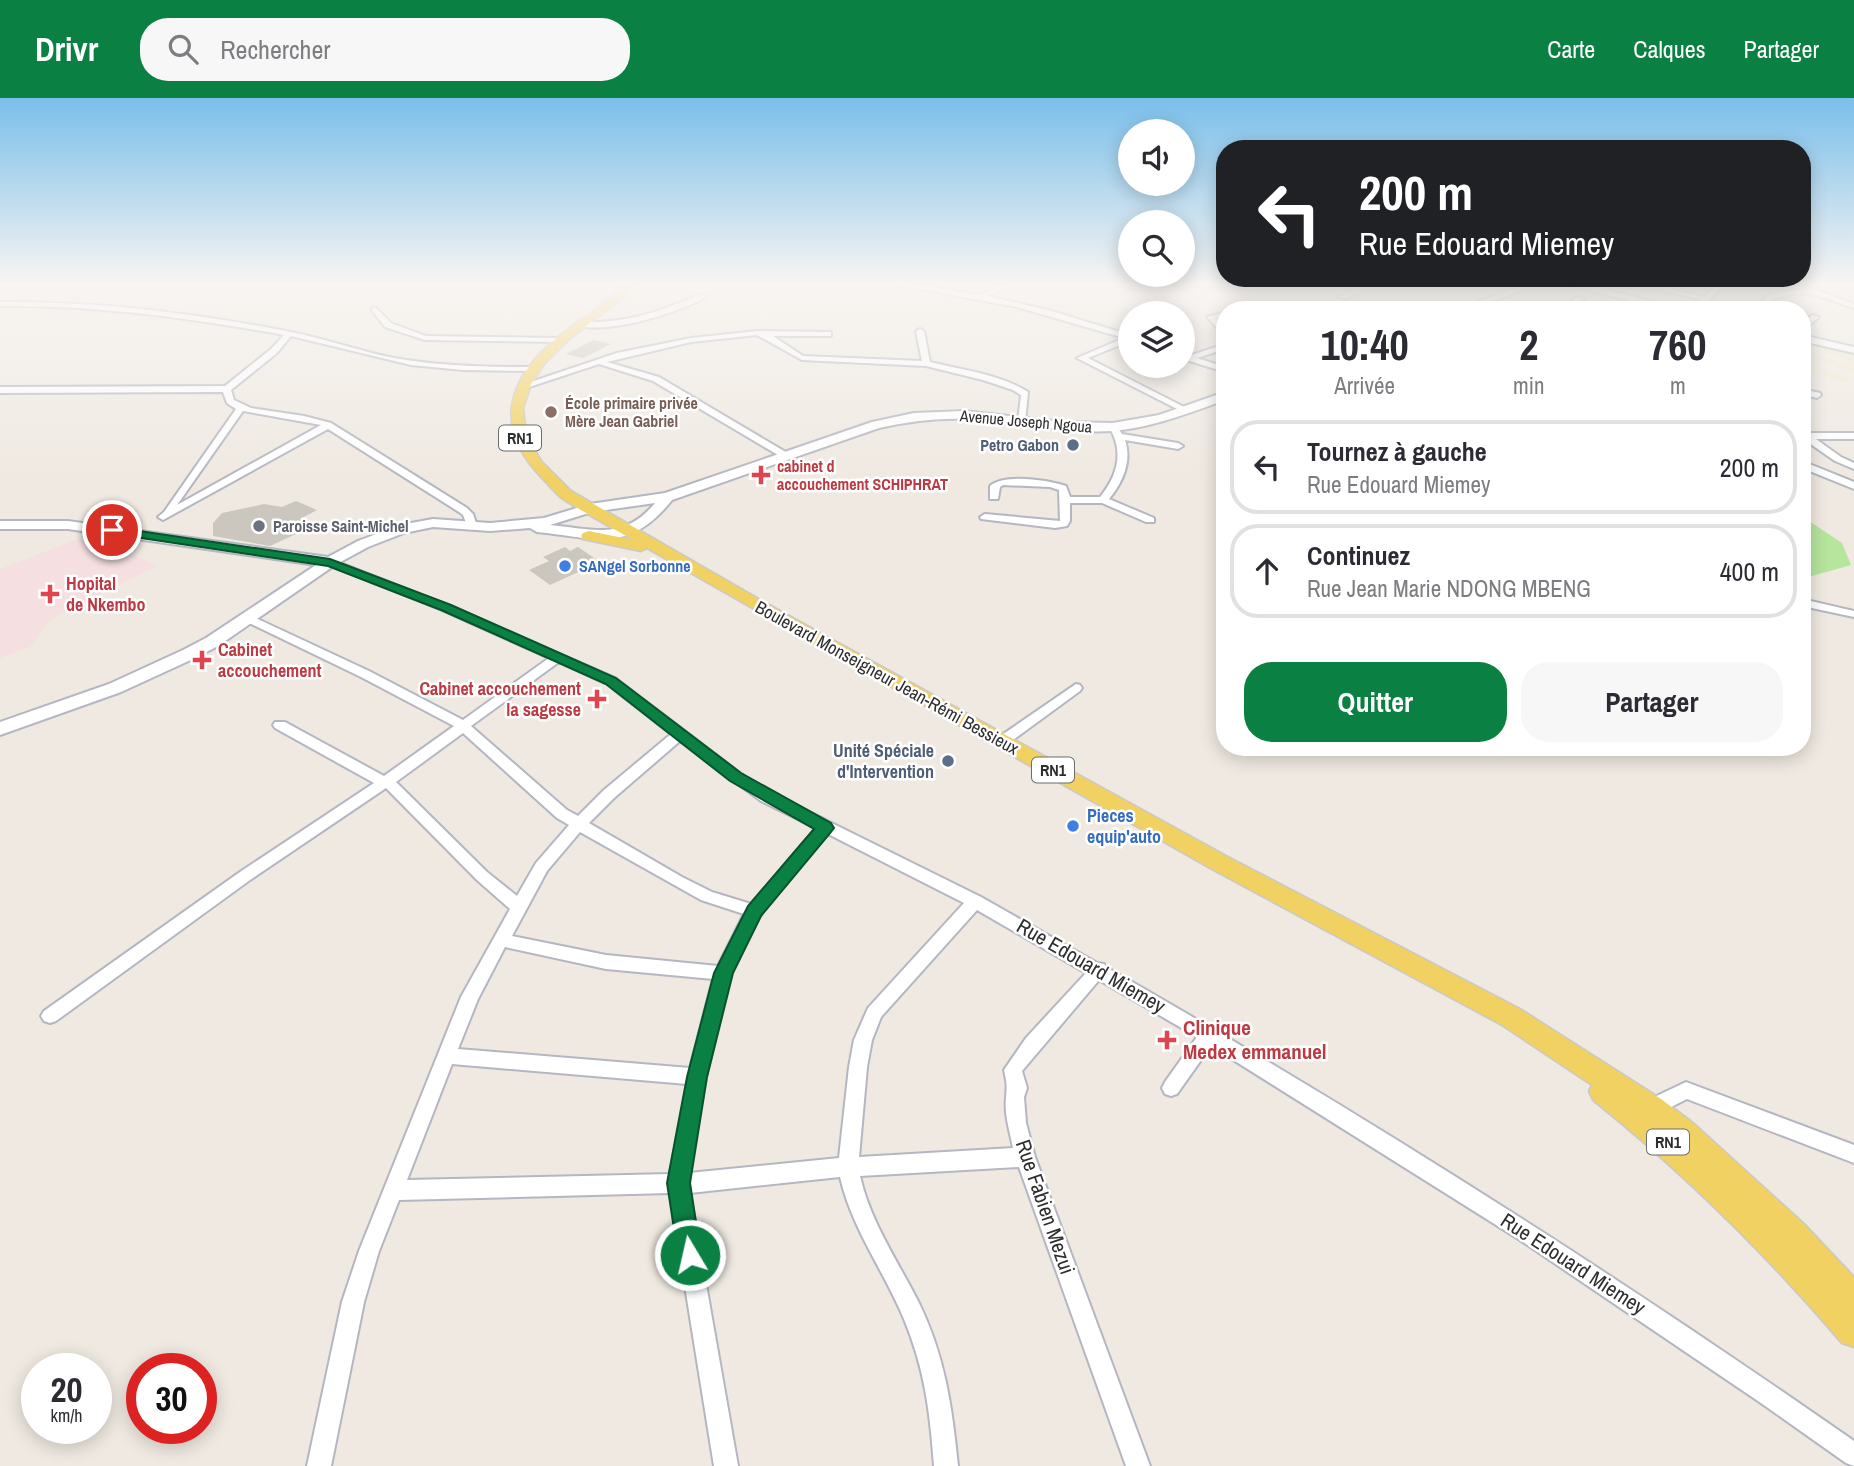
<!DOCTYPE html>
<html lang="fr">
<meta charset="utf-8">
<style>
:root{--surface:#fff;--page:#f7f7f7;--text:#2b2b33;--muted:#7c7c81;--line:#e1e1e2;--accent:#0b8043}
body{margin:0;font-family:"Archivo Narrow",sans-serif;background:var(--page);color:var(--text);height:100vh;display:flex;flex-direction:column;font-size:26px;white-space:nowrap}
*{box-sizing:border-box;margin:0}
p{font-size:23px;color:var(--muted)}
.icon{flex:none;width:38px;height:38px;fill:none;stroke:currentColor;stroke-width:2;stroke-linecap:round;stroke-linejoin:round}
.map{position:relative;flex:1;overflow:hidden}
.drawer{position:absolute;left:1216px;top:203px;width:595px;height:455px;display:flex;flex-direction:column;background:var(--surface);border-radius:28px;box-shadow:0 4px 18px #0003}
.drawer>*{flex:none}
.banner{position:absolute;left:1216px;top:42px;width:595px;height:147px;border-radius:28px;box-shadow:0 4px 18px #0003;background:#202124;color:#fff;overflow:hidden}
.controls{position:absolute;left:1118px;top:21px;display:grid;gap:14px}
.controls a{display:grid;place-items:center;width:77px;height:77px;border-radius:50%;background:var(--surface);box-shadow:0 4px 18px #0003;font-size:35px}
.speed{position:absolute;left:21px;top:1255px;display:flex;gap:14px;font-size:35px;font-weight:700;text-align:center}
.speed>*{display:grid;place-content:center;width:91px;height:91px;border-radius:50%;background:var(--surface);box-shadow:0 4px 18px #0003;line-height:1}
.speed small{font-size:18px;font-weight:400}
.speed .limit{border:10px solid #d22;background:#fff;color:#111}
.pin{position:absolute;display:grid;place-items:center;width:60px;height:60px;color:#fff;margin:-30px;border:4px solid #fff;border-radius:50%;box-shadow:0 2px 7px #0007}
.me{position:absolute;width:77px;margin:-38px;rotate:351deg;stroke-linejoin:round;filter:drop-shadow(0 0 5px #0008)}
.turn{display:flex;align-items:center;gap:24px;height:147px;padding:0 28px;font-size:32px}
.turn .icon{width:91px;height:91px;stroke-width:2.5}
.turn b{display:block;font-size:49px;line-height:60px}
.eta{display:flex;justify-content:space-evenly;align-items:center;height:119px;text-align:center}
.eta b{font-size:42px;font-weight:700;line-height:49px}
.primary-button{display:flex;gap:14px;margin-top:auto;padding:14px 28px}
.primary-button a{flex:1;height:80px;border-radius:28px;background:var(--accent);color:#fff;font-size:28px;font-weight:700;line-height:80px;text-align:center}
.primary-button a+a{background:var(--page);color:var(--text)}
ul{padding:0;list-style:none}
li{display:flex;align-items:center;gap:21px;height:94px;margin:0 14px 10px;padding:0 14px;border:4px solid var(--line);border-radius:28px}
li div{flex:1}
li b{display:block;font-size:26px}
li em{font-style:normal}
header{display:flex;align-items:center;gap:42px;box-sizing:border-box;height:98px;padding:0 35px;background:var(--accent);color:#fff}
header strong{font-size:33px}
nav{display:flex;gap:38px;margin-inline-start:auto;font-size:24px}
.search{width:490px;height:63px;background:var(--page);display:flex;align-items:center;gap:18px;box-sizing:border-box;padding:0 24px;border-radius:28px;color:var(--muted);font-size:26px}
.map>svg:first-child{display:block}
.education{fill:#f0e6d1}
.medical{fill:#f5dfe0}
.green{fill:#b6e59e}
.building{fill:#cbc7bf}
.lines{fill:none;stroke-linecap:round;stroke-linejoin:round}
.street-casing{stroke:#b4b7c1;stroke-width:4}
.secondary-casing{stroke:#b4b7c1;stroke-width:4}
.primary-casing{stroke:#c9c9c9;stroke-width:3}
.street{fill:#fff;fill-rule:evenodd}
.secondary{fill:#fff;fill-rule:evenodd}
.primary{fill:#f2d163;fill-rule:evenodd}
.route{fill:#0b8043;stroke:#07532c;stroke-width:2}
.education-dot{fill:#8d6e63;stroke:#fff;stroke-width:2.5}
.service-dot{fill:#5c6f8a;stroke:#fff;stroke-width:2.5}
.health-dot{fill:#e0444e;stroke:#fff;stroke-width:2.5}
.worship-dot{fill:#6b7280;stroke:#fff;stroke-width:2.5}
.shop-dot{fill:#3f7fe0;stroke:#fff;stroke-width:2.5}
.labels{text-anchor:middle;stroke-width:5;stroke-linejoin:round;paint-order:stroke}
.far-education-label{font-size:16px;font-weight:bold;fill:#785e54;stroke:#fff;text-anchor:start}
.far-street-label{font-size:16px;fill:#2e2e2e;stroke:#fff}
.shield{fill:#fff;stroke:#6d6d6d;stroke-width:2}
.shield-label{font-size:16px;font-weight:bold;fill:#2e2e2e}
.far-service-label{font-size:16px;font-weight:bold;fill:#4e5e75;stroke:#fff;text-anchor:end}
.far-health-label{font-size:16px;font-weight:bold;fill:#be3a42;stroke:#fff;text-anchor:start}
.far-worship-label{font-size:16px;font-weight:bold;fill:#5b616d;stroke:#fff;text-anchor:start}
.far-shop-label{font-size:16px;font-weight:bold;fill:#366cbe;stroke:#fff;text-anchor:start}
.health-label{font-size:18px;font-weight:bold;fill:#be3a42;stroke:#fff;text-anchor:start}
.street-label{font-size:18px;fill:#2e2e2e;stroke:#fff}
.service-label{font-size:18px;font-weight:bold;fill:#4e5e75;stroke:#fff;text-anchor:end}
.shop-label{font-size:18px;font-weight:bold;fill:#366cbe;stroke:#fff;text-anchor:start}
.near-street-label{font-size:21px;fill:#2e2e2e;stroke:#fff}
.near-health-label{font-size:21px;font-weight:bold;fill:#be3a42;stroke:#fff;text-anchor:start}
</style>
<header>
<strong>Drivr</strong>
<div class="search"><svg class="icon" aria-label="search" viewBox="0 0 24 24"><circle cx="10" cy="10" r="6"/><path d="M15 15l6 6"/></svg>Rechercher</div>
<nav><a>Carte</a><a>Calques</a><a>Partager</a></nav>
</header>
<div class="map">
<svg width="1854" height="1368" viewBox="0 0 1854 1368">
<rect width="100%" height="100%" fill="#efe9e1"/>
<path class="education" d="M 1802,243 L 1854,254 L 1854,275 L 1820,263 L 1812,267 L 1850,280 L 1847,284 L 1854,286 L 1845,284 L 1803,270 L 1803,261 L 1817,262 L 1803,257 L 1803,252 L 1846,266 L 1853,264 L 1803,247 Z"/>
<path class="medical" d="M 78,441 L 97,444 L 117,454 L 106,459 L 109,462 L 115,464 L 132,456 L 157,468 L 51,521 L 30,549 L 0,560 L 0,471 Z"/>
<path class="green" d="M 1803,419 L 1842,445 L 1851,467 L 1812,478 L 1803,478 Z"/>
<path class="building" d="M 594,242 L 611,246 L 583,260 L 566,256 Z
M 296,403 L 317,412 L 300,421 L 303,422 L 298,425 L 309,430 L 270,448 L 213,438 L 213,425 L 222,415 L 264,406 L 282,409 Z
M 565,449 L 570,453 L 578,449 L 600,464 L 550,487 L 529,472 L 549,463 L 543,459 Z"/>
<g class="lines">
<g class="street-casing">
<path id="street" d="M 897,187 L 921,187 L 980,197 L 1000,187 L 1010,187 L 988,198 L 1048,212 L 1130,237 L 1130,243 L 1088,260 L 1190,312 L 1183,314 L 1077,260 L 1124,240 L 1017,209 Z
M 1366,187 L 1376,187 L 1345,201 L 1338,199 Z
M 1644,187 L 1657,187 L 1704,199 L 1717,187 L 1725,187 L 1698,212 L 1690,212 L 1700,202 Z
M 1791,187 L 1802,187 L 1854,206 L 1854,210 C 1823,201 1810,189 1777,200 C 1767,203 1764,212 1753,212 L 1769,197 L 1799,191 Z
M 700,196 L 707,198 C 683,214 601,239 575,226 L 579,224 C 623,226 661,214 700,196 Z
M 1577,199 L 1584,201 L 1569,212 L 1561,212 Z
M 0,204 C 98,203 195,215 291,234 C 326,241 359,253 394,260 C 439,268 486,269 532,269 L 536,271 L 532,273 L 463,272 L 411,267 L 291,238 L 277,255 L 231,292 L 234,302 L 251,310 L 304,318 L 331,325 L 467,410 L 473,416 L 477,428 L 476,430 L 468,430 L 463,417 L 459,414 L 328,331 L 163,422 L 158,419 L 164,414 L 236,311 L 227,305 L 223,294 L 0,295 L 0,289 L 225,288 L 271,251 L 284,237 C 190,220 96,207 0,208 ZM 243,313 L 321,327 L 177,407 Z
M 1475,205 L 1497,210 L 1497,212 L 1472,209 Z
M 375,209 L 391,225 L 426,238 L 560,240 L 564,242 L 560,244 L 425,242 L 385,229 L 371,211 Z
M 1225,214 L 1225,218 L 1216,220 L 1225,232 L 1225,239 L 1207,219 Z
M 1812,217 L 1819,219 L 1802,233 L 1802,226 Z
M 920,231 L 924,233 L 930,264 C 962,272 1000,276 1028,294 L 1025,325 L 1018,323 L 1021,297 L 1013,292 L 983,282 L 926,268 L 802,262 L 757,237 L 691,244 L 607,264 L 659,279 L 789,356 L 789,360 L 783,360 L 653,283 L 599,266 L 526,290 L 519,288 L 617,255 L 691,240 L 757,233 L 831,234 L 831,238 L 773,238 L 803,258 L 922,263 L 916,233 Z
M 1225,246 L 1225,251 L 1197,260 L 1225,269 L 1225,274 L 1183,261 L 1183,256 L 1189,258 Z
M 1802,291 L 1820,295 L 1821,297 L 1817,300 L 1802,296 Z
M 1113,326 L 1116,327 L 1122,336 L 1178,345 L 1183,348 L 1178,351 L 1125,342 C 1132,363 1123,384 1109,401 L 1154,420 L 1154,424 L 1146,424 L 1102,405 L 1070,405 L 1070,423 L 1067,428 L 1055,430 L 981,421 L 980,419 L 985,416 L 1060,423 L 1059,392 L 1050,389 L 1003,387 L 1000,389 L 998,401 L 990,401 L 990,388 C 1004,375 1049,382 1066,388 L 1070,399 L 1100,399 C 1118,377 1124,353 1109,329 Z
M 1854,335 L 1854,341 L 1816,341 L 1841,359 L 1854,365 L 1854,371 L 1835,363 L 1802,340 L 1804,335 Z
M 1802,363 L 1854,384 L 1854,391 L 1802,370 Z
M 330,461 L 450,508 L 615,580 L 741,676 L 771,695 L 981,799 L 1097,865 L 1104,866 L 1106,869 C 1362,1015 1612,1174 1854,1343 L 1854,1368 L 1846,1365 L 1761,1305 L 1520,1142 L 1211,948 L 1177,996 L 1171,998 L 1165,996 L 1162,990 L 1165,984 L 1197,939 L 1099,882 L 1022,973 L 1027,990 L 1024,999 L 1026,1025 L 1035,1059 L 1150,1368 L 1126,1368 L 1019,1069 L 860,1078 C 870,1123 897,1162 918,1203 C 945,1258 952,1308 958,1368 L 934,1368 C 930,1314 925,1272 904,1221 C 884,1173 852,1131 840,1079 L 690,1095 L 738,1368 L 714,1368 L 670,1095 L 399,1102 L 379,1153 L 364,1204 L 331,1368 L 307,1368 L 342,1204 L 359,1153 L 461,899 L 510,811 L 477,782 L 386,690 L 250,782 L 56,923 L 50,925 L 44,923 L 41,918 L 44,913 L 240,774 L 374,685 L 275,630 L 273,627 L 275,624 L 285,624 L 384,678 L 454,628 L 361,579 L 241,521 L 241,517 L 249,517 L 369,573 L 463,622 L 549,560 L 442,512 L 326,466 L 326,462 ZM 559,564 L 607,586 L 671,636 L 604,692 L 578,718 L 567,712 L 471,628 ZM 463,635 L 557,720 L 569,727 L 536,765 L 517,798 L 487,774 L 396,684 ZM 680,643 L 761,703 L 816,730 L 751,806 L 712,794 L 682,779 L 589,725 L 614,700 ZM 580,734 L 701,802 L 744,816 L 718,868 L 606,857 L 512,838 L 547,773 ZM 828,736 L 964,805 L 868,910 L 854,942 L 849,969 L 839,1060 L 689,1075 L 706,979 L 731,875 L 760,817 ZM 977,812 L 1086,875 L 1026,940 L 1004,972 C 1007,985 1007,987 1006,1000 C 1004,1016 1010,1034 1013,1050 L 859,1059 L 867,969 L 872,942 L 881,919 ZM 505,849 L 606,871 L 713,881 L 690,970 L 458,951 L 478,901 ZM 452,966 L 687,986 L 670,1076 L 407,1082 Z
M 1802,501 L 1854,513 L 1854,519 L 1802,508 Z
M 1076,586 L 1080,587 L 1082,590 L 1080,593 L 1006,647 L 996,647 L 994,644 L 996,641 Z
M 1686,984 L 1854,1047 L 1854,1065 L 1687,1001 L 1651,1019 L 1644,1016 L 1642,1010 L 1644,1004 Z"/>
</g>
<g class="secondary-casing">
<path id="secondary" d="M 1520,187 L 1534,187 L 1472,212 L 1457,212 Z
M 1569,187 L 1587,187 L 1685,212 L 1666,212 Z
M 1802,237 L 1854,249 L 1854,255 L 1802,243 Z
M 1225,294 L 1225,302 C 1189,315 1151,330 1112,333 C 1062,336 1013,322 964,321 C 935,320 907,324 879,330 L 672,402 C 629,456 597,440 537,434 L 530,430 L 490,433 L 433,429 L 404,435 L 368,449 L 335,467 L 218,548 L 195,560 L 121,594 L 0,637 L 0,624 L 109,586 L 183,552 L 206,540 L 316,467 L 68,431 L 0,431 L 0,423 L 68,423 L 328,459 L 358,443 L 400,427 L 433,421 L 490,425 L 544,420 L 590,406 L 665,395 L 872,324 L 914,315 L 964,313 L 1064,324 L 1113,325 L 1159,317 ZM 655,405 C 624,443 593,431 550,427 L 592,414 Z"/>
</g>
<g class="primary-casing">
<path id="primary" d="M 623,187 L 634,187 L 624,199 L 568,242 L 545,265 L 531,286 L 523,310 L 526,337 L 541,363 L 571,393 L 762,503 L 1226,758 L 1520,911 L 1661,1001 L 1693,1025 L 1804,1126 L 1854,1179 L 1854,1249 L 1842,1245 C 1766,1156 1684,1075 1593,1002 L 1589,993 L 1592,987 L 1502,927 L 1210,770 L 647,450 L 641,453 L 583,441 L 581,438 L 583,435 L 589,433 L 633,442 C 610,428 586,416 563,401 C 556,396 550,388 544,382 C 505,343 499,303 536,260 C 561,231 598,215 623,187 Z"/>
</g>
<use href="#street" class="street"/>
<use href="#secondary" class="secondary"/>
<use href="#primary" class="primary"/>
</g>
<linearGradient id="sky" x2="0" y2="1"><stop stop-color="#7abfeb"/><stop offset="0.49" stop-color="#f8f5f2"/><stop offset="1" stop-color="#f8f5f2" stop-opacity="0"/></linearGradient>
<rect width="1854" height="379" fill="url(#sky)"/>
<path class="route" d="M 112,429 L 330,461 L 451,507 L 616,580 L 741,675 L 831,725 L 834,730 L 831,734 L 761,818 L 733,875 L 707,979 L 690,1085 L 701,1157 L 698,1166 L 690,1169 L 681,1166 L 678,1157 L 667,1085 L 687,979 L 714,875 L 748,808 L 814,731 L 730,683 L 606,586 L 441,512 L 328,468 L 108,435 L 106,432 Z"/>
<circle class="education-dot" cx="551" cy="314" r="7"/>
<g class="service-dot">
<circle cx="1073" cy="347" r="7"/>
<circle cx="948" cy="663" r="7"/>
</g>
<g class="health-dot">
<path d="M757.5 366.5h7v7h7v7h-7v7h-7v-7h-7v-7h7z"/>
<path d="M46.5 485.5h7v7h7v7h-7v7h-7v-7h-7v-7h7z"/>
<path d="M198.5 551.5h7v7h7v7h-7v7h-7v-7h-7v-7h7z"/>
<path d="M593.5 590.5h7v7h7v7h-7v7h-7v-7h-7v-7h7z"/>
<path d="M1163.5 931.5h7v7h7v7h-7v7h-7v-7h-7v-7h7z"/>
</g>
<circle class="worship-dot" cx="259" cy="428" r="7"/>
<g class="shop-dot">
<circle cx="565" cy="468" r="7"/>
<circle cx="1073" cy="728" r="7"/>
</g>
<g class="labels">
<g class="far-education-label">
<text x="565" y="311">École primaire privée<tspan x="565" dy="18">Mère Jean Gabriel</tspan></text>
</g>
<g class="far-street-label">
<text transform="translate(1026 323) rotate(5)" y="6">Avenue Joseph Ngoua</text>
</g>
<g class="shield">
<rect x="499" y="327.5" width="42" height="25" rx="5"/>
<rect x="1032" y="659.5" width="42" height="25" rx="5"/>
<rect x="1647" y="1031.5" width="42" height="25" rx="5"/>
</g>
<g class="shield-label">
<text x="520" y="346">RN1</text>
<text x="1053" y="678">RN1</text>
<text x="1668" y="1050">RN1</text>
</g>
<g class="far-service-label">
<text x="1059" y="353">Petro Gabon</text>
</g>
<g class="far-health-label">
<text x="777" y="374">cabinet d<tspan x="777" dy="18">accouchement SCHIPHRAT</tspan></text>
</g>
<g class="far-worship-label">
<text x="273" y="434">Paroisse Saint-Michel</text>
</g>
<g class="far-shop-label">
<text x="579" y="474">SANgel Sorbonne</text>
</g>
<g class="health-label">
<text x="66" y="492">Hopital<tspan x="66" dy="21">de Nkembo</tspan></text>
<text x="218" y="558">Cabinet<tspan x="218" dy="21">accouchement</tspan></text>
<text x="581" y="597" text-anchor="end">Cabinet accouchement<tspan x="581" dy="21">la sagesse</tspan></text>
</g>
<g class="street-label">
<text transform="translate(887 580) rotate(29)" y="6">Boulevard Monseigneur Jean-Rémi Bessieux</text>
</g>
<g class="service-label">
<text x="934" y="659">Unité Spéciale<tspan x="934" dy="21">d'Intervention</tspan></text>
</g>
<g class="shop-label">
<text x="1087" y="724">Pieces<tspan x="1087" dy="21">equip'auto</tspan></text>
</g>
<g class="near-street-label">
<text transform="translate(1091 868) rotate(30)" y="7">Rue Edouard Miemey</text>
<text transform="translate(1045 1109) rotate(71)" y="7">Rue Fabien Mezui</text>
<text transform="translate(1573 1166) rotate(33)" y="7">Rue Edouard Miemey</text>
</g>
<g class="near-health-label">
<text x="1183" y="937">Clinique<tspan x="1183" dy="24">Medex emmanuel</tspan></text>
</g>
</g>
</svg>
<div class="controls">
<a><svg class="icon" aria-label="sound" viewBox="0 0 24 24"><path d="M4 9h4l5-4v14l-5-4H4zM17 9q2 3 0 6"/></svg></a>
<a><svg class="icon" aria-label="search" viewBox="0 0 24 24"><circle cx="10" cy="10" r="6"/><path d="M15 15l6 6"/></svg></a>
<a><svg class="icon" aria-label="layers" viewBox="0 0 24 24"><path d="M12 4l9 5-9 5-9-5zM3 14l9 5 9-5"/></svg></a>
</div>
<div class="speed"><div>20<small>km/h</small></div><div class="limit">30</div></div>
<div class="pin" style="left:112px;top:432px;background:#d93025"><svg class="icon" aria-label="arrive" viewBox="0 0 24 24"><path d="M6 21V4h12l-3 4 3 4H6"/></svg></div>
<svg class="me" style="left:690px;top:1157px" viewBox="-20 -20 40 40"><circle r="17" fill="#0b8043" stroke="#fff" stroke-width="3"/><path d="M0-11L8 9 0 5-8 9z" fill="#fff"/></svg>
<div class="banner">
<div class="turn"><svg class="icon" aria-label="left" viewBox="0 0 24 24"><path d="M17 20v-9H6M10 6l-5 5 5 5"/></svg><div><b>200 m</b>Rue Edouard Miemey</div></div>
</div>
<section class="drawer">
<div class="eta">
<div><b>10:40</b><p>Arrivée</p></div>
<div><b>2</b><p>min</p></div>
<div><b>760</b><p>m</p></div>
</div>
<ul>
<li><svg class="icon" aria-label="left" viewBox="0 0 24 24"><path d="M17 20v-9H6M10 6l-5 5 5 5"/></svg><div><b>Tournez à gauche</b><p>Rue Edouard Miemey</p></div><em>200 m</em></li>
<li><svg class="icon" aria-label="ahead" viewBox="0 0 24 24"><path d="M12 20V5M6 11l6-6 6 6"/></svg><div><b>Continuez</b><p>Rue Jean Marie NDONG MBENG</p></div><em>400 m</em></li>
</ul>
<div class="primary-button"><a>Quitter</a><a>Partager</a></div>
</section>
</div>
